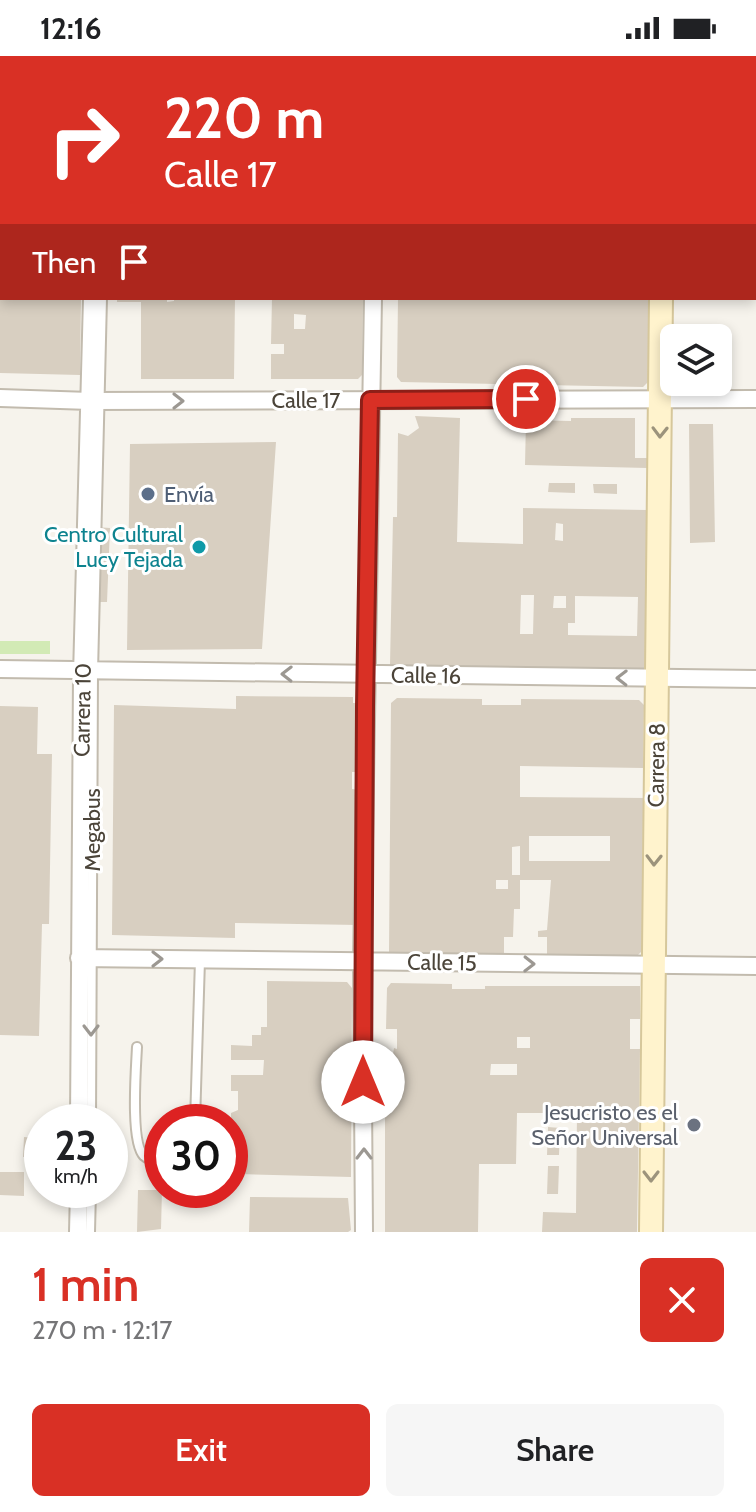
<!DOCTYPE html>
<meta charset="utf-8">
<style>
:root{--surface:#fff;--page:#f6f6f6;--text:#202124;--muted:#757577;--accent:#d93025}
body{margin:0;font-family:Cabin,sans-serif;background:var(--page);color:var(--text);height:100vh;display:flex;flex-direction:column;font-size:30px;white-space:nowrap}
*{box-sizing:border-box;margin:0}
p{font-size:26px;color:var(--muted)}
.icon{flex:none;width:44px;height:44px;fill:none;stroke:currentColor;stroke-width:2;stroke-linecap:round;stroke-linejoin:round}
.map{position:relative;height:1176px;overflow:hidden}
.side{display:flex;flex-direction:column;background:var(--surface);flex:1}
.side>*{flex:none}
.banner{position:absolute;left:0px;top:0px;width:756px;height:244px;box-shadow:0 4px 12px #0003;background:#d93025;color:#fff;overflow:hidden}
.buttons{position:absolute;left:660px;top:268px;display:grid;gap:16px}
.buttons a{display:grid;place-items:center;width:72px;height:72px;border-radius:12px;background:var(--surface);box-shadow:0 4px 12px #0003;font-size:40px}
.speed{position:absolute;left:24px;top:1048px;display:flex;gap:16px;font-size:40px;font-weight:700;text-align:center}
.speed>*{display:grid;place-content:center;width:104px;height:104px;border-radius:50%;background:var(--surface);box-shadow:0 4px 12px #0003;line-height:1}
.speed small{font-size:20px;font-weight:400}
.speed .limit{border:12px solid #d22;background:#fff;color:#111}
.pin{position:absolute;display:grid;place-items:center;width:68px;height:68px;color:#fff;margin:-34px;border:4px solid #fff;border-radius:50%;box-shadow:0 2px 8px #0007}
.me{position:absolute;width:88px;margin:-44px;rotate:0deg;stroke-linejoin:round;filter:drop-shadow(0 0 6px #0008)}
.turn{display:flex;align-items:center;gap:28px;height:168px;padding:0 32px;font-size:36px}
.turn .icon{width:104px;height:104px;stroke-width:2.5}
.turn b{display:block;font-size:56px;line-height:68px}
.then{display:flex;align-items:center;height:76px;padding:0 32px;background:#0003;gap:16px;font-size:30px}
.round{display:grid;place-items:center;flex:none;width:84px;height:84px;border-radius:12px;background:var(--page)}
.overview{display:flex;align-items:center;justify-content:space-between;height:136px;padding:0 32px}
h1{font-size:48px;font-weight:600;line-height:60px;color:var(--accent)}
.cta{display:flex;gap:16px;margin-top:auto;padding:16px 32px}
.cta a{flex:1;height:92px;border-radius:12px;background:var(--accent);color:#fff;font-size:32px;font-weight:600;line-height:92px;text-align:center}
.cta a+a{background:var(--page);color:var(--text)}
.status{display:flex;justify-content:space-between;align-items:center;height:56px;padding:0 40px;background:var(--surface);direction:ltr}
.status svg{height:22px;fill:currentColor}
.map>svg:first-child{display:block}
.green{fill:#d2eab5}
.building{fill:#d8cfc1;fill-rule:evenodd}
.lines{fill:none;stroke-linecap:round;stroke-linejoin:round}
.lane-casing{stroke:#c2bbae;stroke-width:12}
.street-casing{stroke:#c2bbae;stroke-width:20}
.secondary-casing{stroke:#d6c79b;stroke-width:26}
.lane{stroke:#fff;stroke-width:8}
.street{stroke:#fff;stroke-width:16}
.secondary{stroke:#fff3cd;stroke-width:22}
.oneway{stroke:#9c9892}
.oneway2{stroke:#9c937c}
.route-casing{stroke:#8d1f18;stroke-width:20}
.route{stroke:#d93025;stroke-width:14}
.service-dot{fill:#5c6f8a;stroke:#fff;stroke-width:3}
.culture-dot{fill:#0f9aa8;stroke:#fff;stroke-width:3}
.worship-dot{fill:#6b7280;stroke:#fff;stroke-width:3}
.labels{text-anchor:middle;stroke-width:6;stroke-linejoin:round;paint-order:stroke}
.street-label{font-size:22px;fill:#4b4439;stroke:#fff}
.service-label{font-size:22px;fill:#4e5e75;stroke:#fff;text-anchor:start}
.culture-label{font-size:22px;fill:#0d838f;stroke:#fff;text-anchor:end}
.worship-label{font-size:22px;fill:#5b616d;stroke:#fff;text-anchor:end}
</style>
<div class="status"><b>12:16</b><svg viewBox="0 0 49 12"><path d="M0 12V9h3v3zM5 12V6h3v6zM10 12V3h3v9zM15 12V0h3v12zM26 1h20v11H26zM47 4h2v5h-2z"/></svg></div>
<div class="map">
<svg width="756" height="1176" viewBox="0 0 756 1176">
<rect width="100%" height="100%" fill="#f6f3ec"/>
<path class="green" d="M 0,585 L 50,585 L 50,598 L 0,598 Z"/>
<path class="building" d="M 0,242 L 81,242 L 80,319 L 0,317 Z
M 117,242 L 167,242 L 167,246 L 174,245 L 174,242 L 235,242 L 234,323 L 141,323 L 141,246 L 117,246 Z
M 272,242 L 363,242 L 362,319 L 358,323 L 271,323 L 271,298 L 284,298 L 284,288 L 271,288 ZM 294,258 L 306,259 L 305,273 L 294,273 Z
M 398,242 L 650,242 L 649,325 L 643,331 L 401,326 L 397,321 Z
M 415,360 L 460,362 L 457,486 L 523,488 L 523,452 L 647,454 L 645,619 L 396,614 L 390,609 L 393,461 L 397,461 L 398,377 L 408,380 L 419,372 ZM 556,467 L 563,468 L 563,485 L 555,484 ZM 521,539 L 534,539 L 533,578 L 520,578 ZM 554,540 L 566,540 L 566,552 L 553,552 ZM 575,540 L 638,541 L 637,580 L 568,579 L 568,567 L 575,567 Z
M 571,362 L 635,362 L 635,402 L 648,402 L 647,412 L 525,409 L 526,364 L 571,365 Z
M 689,368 L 713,368 L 715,486 L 690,487 Z
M 276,386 L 262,593 L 127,594 L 130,388 Z
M 549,427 L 575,427 L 575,437 L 548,436 Z
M 593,428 L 617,428 L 617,438 L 594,437 Z
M 96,471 L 110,472 L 107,546 L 94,546 Z
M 236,640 L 353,641 L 353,647 L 359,647 L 358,716 L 352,716 L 352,733 L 361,734 L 358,869 L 235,867 L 235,882 L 112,879 L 114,649 L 236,653 Z
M 397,642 L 482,643 L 482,649 L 521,649 L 521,643 L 639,644 L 644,649 L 643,712 L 520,710 L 520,741 L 649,742 L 649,761 L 643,761 L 642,895 L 634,903 L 547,902 L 547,881 L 538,881 L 538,875 L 547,874 L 551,824 L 520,824 L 520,853 L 514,853 L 513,881 L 504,881 L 504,902 L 393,901 L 389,897 L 391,647 ZM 529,780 L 610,780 L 610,805 L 529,805 ZM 520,790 L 520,819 L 512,819 L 512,791 ZM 496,824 L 508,824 L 508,833 L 496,833 Z
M 0,650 L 38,651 L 37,698 L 52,698 L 49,868 L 42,868 L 39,980 L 0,979 Z
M 267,925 L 347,926 L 352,932 L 351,1121 L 239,1118 L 239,1103 L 231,1102 L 231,1057 L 238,1054 L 238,1035 L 231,1035 L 231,1019 L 263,1019 L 264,1004 L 231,1004 L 231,989 L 252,990 L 252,979 L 261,979 L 261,971 L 267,971 Z
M 391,927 L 452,928 L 452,933 L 485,933 L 485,930 L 640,930 L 640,963 L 630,963 L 630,993 L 640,993 L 637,1176 L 542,1176 L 543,1156 L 576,1157 L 577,1057 L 517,1057 L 516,1108 L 479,1108 L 478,1176 L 385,1176 L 385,1057 L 392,1057 L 392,1019 L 398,1019 L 397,1010 L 391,1010 L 394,992 L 397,993 L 397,973 L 386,973 L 387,932 ZM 517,981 L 530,981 L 530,992 L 517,992 ZM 491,1008 L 517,1008 L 517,1019 L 490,1019 Z
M 548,1071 L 560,1072 L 559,1099 L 547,1099 Z
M 24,1081 L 36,1082 L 36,1094 L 31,1094 L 31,1100 L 23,1101 Z
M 548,1110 L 559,1110 L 558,1138 L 547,1138 Z
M 0,1116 L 24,1116 L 24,1140 L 0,1139 Z
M 138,1134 L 162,1134 L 161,1173 L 137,1176 Z
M 250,1141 L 348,1142 L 351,1174 L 348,1176 L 249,1176 Z"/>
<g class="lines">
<g class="lane-casing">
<path id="lane" d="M 107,2 L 107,0
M 137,991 C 136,1012 130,1087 144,1100 C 148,1104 156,1105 162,1106
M 91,1066 L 93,616 L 102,242
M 195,1066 L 200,904
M 90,1176 L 91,1134"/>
</g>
<g class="street-casing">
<path id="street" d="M 96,0 L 96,2
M 377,2 L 377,0
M 0,50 L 2,50
M 754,58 L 756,58
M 0,342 L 90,345 L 756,343
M 0,613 L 756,623
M 79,902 L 756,910
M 79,1066 L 82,620 L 92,242
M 78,1176 L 79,1134
M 364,1176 L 362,906 L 373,242"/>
</g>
<g class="secondary-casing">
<path id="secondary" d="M 663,2 L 663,0
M 651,1176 L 661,242"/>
</g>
<use href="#lane" class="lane"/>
<use href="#street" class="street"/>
<use href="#secondary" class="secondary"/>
</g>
<defs><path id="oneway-chevron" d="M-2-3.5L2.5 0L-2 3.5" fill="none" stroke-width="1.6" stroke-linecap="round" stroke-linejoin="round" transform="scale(2)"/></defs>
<g class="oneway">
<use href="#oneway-chevron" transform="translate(178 345)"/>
<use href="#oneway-chevron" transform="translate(287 618) rotate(-179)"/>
<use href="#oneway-chevron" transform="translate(622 622) rotate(-179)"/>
<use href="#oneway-chevron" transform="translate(157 903)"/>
<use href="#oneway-chevron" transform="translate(529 908) rotate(1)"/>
<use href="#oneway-chevron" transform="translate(91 974) rotate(90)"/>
<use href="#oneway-chevron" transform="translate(364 1098) rotate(-90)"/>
</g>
<g class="oneway2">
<use href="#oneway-chevron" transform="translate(660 376) rotate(91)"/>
<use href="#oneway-chevron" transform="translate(654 804) rotate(91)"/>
<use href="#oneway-chevron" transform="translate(651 1120) rotate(90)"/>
</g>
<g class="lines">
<g class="route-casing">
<path id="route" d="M 363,1026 L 365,651 L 370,344 L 526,343"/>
</g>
<use href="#route" class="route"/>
</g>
<circle class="service-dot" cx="148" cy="438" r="8"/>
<circle class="culture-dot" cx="199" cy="491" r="8"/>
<circle class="worship-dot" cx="694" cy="1069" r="8"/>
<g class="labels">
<g class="street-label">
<text x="306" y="352">Calle 17</text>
<text transform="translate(426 619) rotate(1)" y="8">Calle 16</text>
<text transform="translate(82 654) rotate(-89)" y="8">Carrera 10</text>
<text transform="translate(656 709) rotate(-89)" y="8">Carrera 8</text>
<text transform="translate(92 774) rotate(-90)" y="8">Megabus</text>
<text transform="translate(442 906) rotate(1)" y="8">Calle 15</text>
</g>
<g class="service-label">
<text x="164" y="446">Envía</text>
</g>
<g class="culture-label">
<text x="183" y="486">Centro Cultural<tspan x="183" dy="25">Lucy Tejada</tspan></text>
</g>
<g class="worship-label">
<text x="678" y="1064">Jesucristo es el<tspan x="678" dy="25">Señor Universal</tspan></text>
</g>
</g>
</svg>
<div class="buttons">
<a><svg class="icon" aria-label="layers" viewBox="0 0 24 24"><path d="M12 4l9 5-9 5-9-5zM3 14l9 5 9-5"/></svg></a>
</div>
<div class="speed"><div>23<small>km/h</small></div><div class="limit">30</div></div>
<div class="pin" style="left:526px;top:343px;background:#d93025"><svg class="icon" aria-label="arrive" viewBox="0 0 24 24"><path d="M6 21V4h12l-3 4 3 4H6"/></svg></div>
<svg class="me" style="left:363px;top:1026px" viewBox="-20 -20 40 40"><circle r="19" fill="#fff"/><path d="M0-13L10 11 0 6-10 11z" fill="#d93025"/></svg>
<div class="banner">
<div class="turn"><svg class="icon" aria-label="right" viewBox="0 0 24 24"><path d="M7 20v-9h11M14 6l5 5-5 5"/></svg><div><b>220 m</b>Calle 17</div></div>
<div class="then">Then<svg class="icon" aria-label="arrive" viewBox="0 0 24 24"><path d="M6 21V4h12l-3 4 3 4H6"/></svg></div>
</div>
</div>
<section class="side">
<div class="overview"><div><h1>1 min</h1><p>270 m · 12:17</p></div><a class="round" style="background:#d93025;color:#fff"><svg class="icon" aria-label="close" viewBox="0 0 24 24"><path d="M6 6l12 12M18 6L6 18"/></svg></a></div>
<div class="cta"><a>Exit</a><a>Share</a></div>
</section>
